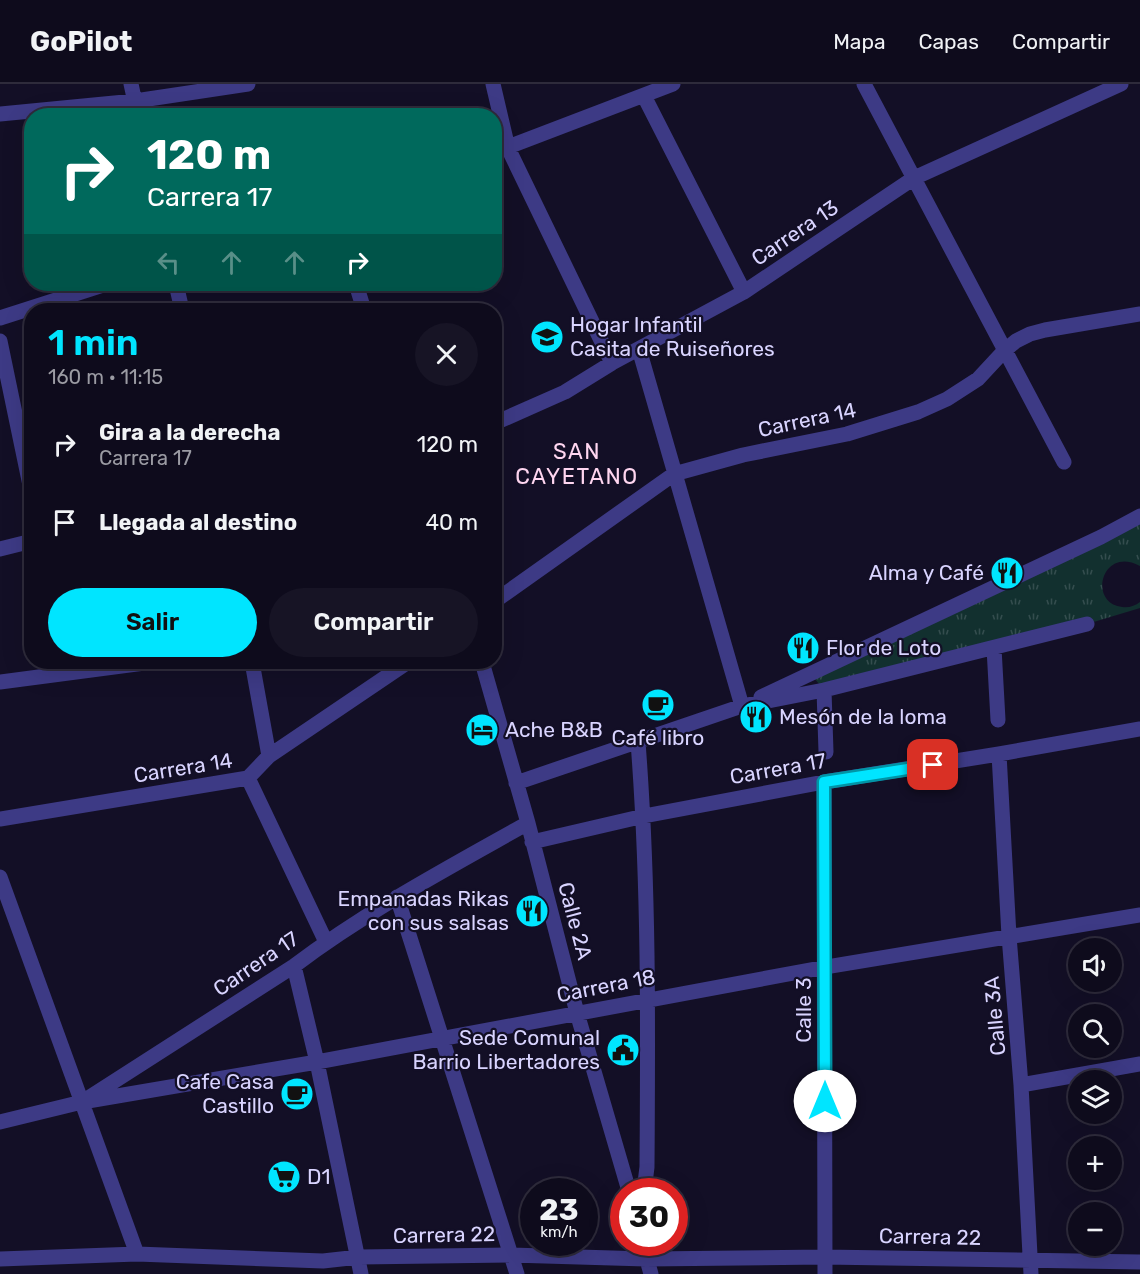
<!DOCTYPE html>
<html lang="es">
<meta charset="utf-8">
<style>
:root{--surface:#0e0b1c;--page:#171425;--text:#f1f3f6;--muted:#9b9ba3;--line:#2e2b3b;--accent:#00e5ff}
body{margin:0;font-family:Rubik,sans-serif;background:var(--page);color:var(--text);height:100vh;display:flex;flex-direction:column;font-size:22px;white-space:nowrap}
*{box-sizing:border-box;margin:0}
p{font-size:20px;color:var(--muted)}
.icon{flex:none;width:33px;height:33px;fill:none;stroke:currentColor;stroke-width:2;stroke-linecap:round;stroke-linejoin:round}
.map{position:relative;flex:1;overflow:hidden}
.side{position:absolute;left:24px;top:219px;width:478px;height:366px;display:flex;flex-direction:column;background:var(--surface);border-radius:24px;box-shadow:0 6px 24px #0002,0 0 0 2px var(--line)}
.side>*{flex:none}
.guide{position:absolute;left:24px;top:24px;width:478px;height:183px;border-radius:24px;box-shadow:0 6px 24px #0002,0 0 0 2px var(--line);background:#00695c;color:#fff;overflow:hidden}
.controls{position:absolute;left:1068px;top:854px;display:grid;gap:12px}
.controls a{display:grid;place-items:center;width:54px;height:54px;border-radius:50%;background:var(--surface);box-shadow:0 6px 24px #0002,0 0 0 2px var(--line);font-size:30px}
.speed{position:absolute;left:520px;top:1094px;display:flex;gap:12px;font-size:30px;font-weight:700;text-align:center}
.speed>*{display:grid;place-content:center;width:78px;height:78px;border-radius:50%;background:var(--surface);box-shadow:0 6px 24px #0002,0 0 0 2px var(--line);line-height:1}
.speed small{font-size:15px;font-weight:400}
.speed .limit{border:9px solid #d22;background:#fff;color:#111}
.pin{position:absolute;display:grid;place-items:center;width:51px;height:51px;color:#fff;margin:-26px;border-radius:12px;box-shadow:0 3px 9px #0006}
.me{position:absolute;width:66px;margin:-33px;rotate:0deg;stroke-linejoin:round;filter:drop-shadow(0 0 4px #0008)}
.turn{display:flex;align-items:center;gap:21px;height:126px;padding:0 24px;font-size:27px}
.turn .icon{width:78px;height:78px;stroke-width:2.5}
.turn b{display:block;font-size:42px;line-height:51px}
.lanes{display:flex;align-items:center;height:57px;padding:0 24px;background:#0003;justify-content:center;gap:30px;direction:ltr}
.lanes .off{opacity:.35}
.round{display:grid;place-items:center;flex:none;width:63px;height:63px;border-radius:32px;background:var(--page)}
.head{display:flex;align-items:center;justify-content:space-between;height:102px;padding:0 24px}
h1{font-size:36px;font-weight:600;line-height:45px;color:var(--accent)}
.primary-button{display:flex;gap:12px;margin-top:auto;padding:12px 24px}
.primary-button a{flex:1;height:69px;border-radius:36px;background:var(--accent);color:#111;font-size:24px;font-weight:600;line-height:69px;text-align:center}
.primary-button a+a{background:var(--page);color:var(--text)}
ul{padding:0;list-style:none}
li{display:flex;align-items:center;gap:18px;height:78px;padding:0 24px}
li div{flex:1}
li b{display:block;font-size:22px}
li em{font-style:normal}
header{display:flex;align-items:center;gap:36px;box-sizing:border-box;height:84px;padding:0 30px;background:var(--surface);border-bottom:2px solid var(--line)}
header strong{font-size:28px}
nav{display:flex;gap:33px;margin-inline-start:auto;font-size:21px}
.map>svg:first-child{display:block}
.park{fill:url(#park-tufts)}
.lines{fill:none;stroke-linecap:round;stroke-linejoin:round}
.street{stroke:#3d3a85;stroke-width:15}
.route-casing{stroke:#0095a6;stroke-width:15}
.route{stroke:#00e5ff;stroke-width:10}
.labels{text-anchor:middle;stroke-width:4.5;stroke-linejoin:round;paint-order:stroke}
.street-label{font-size:21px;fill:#d9d4ff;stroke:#130f26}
.poi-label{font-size:21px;fill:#d9d4ff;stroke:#130f26;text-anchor:start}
.neighbourhood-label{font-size:22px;letter-spacing:1.5px;fill:#ffd6f0;stroke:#130f26}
</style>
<header>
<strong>GoPilot</strong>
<nav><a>Mapa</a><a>Capas</a><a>Compartir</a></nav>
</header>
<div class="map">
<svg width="1140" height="1190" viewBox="0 0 1140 1190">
<defs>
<pattern id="park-tufts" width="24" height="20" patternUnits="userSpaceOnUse" patternTransform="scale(1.5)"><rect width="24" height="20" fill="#12302f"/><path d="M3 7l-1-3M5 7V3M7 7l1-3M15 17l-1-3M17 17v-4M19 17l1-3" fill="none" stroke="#344d4e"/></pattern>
</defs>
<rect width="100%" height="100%" fill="#130f26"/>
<path class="park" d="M 1140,432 L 1140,482 C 1102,461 1087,519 1122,523 C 1129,524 1135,522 1140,518 L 1140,524 L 1087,540 L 824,606 L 810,589 Z"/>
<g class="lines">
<path class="street" d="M 131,0 L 138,32
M 493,0 L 508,64 L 612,279
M 864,0 L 1064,378
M 644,12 L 744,208
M 0,30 L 135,17 L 248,0
M 495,68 L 673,0
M 176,200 L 182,226
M 356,200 L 364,226
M 0,234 L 106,200
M 0,257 L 32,411
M 639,265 L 742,622
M 495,339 L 565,308 L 612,279 L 744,208 L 914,94 L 1121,0
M 0,465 L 32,457
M 495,517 L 674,390 L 743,371 L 847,350 L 918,328 L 947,315 L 978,295 L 1004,267 L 1016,257 L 1030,250 L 1045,246 L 1140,230
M 994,564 L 998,636
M 252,578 L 269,672
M 482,578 L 528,739 L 577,929 L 629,1107
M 0,598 L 152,578
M 824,606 L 826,668
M 761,613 L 1101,453 L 1140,432
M 638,658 C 649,800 648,942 647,1083 L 644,1107
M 999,670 L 1009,852 L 1021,1001 L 1031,1190
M 248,694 L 326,858
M 824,698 L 825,1190
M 516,699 L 742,622 L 824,606 L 1087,540
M 0,735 L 248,694 L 269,672 L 408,578
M 532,758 L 644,732 L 824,698 L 999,670 L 1140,645
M 0,793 L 137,1170
M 397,813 L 517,1190
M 294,882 L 317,978 L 361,1190
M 1021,1001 L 1140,980
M 82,1018 L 317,978 L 826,883 L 1140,831
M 0,1038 L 82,1018 L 294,882 C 367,827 448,784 528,739
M 642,1158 L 651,1190
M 0,1175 L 137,1170 L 323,1177 L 359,1173 L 511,1171 L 646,1175 L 824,1173 L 1140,1178"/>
</g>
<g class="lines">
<g class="route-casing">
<path id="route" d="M 825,1017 L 824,698 L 933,681"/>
</g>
<use href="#route" class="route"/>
</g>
<defs>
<g id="school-disc" transform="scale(1.725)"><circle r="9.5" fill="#00e5ff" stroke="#130f26"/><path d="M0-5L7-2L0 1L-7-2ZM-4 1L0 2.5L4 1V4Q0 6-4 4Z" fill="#111"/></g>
<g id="restaurant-disc" transform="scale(1.725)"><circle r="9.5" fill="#00e5ff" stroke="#130f26"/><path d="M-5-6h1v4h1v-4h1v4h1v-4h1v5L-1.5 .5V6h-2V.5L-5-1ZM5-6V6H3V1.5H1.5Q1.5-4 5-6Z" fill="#111"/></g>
<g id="cafe-disc" transform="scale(1.725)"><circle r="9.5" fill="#00e5ff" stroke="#130f26"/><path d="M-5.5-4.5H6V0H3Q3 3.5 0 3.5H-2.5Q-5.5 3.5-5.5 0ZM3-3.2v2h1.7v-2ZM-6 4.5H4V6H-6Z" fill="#111"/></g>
<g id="hotel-disc" transform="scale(1.725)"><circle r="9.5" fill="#00e5ff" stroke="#130f26"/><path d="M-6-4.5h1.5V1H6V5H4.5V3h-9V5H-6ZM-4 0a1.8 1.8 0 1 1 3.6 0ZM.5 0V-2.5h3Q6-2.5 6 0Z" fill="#111"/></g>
<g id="civic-disc" transform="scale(1.725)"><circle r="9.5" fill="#00e5ff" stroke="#130f26"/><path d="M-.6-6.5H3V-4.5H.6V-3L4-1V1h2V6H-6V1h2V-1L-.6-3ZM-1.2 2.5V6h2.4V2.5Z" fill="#111"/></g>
<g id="supermarket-disc" transform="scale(1.725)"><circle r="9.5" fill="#00e5ff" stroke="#130f26"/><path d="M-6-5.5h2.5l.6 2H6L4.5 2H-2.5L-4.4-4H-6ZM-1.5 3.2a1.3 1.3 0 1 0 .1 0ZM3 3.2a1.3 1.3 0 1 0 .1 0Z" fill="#111"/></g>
</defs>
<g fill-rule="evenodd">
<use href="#school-disc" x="547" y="253"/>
<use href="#restaurant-disc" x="1007" y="489"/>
<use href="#restaurant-disc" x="803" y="564"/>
<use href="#cafe-disc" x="658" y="621"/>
<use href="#restaurant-disc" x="756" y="633"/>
<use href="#hotel-disc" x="482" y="646"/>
<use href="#restaurant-disc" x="532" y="827"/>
<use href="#civic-disc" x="623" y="966"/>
<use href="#cafe-disc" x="297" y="1010"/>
<use href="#supermarket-disc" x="284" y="1093"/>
</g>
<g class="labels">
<g class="street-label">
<text transform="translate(795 149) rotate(-34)" y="7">Carrera 13</text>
<text transform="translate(807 336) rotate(-12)" y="7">Carrera 14</text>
<text transform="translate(183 684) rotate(-9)" y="7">Carrera 14</text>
<text transform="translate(778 685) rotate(-10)" y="7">Carrera 17</text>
<text transform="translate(575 837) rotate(75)" y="7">Calle 2A</text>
<text transform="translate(256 880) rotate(-34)" y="7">Carrera 17</text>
<text transform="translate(606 902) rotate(-11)" y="7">Carrera 18</text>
<text transform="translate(804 926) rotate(-90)" y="7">Calle 3</text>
<text transform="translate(995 932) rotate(-95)" y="7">Calle 3A</text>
<text transform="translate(444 1151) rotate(-1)" y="7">Carrera 22</text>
<text transform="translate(930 1153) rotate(1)" y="7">Carrera 22</text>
</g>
<g class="poi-label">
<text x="570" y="248">Hogar Infantil<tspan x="570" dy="24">Casita de Ruiseñores</tspan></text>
<text x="984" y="496" text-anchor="end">Alma y Café</text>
<text x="826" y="571">Flor de Loto</text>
<text x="779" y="640">Mesón de la loma</text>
<text x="505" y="653">Ache B&amp;B</text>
<text x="658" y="661" text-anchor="middle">Café libro</text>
<text x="509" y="822" text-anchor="end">Empanadas Rikas<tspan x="509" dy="24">con sus salsas</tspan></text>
<text x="600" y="961" text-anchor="end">Sede Comunal<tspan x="600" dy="24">Barrio Libertadores</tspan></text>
<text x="274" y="1005" text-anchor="end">Cafe Casa<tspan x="274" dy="24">Castillo</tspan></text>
<text x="307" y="1100">D1</text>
</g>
<g class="neighbourhood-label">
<text x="577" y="375">SAN<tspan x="577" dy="25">CAYETANO</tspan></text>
</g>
</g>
</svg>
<div class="controls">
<a><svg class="icon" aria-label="sound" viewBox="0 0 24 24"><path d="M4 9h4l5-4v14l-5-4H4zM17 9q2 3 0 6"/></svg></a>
<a><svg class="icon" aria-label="search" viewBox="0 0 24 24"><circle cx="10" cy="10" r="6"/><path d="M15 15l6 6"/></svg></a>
<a><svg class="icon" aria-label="layers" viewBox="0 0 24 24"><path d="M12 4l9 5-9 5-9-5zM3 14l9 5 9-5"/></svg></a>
<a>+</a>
<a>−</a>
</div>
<div class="speed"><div>23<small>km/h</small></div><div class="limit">30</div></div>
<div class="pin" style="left:933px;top:681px;background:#d93025"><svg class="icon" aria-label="arrive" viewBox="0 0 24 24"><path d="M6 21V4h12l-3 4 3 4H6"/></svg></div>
<svg class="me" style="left:825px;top:1017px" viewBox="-20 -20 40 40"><circle r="19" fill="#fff"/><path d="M0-13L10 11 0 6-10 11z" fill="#00e5ff"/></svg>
<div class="guide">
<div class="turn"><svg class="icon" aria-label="right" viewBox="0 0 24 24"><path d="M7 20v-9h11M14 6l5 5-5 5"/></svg><div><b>120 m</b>Carrera 17</div></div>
<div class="lanes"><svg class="icon off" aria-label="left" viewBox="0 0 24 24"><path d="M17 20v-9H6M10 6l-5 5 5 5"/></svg><svg class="icon off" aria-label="ahead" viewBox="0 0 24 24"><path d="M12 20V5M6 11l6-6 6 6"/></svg><svg class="icon off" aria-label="ahead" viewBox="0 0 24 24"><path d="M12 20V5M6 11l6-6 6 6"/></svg><svg class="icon" aria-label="right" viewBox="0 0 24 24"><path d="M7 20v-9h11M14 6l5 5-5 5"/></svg></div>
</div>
<section class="side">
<div class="head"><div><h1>1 min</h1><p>160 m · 11:15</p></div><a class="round"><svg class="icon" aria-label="close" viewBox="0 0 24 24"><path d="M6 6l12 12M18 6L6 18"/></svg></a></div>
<ul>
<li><svg class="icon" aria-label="right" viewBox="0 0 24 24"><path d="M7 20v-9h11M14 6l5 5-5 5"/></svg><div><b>Gira a la derecha</b><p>Carrera 17</p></div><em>120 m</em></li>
<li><svg class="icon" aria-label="arrive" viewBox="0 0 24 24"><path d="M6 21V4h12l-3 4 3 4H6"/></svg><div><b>Llegada al destino</b></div><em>40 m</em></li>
</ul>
<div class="primary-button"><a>Salir</a><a>Compartir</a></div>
</section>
</div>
